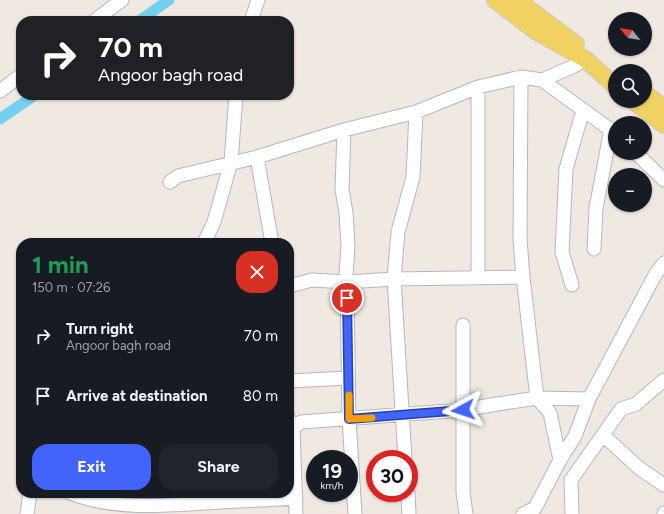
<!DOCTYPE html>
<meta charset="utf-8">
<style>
:root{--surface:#171b24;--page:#20242c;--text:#f1f3f6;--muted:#9ea1a6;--accent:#4264fb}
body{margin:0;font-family:Figtree,sans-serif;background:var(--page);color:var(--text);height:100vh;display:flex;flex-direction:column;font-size:15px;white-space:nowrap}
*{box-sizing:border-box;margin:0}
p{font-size:13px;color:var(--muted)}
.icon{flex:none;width:22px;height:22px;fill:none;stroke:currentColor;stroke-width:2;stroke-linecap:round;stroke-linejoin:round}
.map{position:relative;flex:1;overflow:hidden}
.panel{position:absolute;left:16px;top:238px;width:278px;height:260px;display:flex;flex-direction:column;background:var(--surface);border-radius:16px;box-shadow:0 1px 3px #0004}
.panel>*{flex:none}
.banner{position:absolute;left:16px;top:16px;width:278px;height:84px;border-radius:16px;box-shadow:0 1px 3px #0004;background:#202124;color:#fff;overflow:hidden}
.needle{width:26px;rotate:300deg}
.controls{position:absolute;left:608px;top:12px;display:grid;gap:8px}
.controls a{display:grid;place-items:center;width:44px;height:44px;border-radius:50%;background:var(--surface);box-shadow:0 1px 3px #0004;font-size:20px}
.speed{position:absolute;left:306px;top:450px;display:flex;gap:8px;font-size:20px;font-weight:700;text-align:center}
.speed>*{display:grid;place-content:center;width:52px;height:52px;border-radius:50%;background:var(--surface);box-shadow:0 1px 3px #0004;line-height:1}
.speed small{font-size:10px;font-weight:400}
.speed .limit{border:6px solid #d22;background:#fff;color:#111}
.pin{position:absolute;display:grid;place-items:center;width:34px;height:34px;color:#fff;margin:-17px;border:2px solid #fff;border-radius:50%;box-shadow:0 1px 4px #0007}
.me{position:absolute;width:44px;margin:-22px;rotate:265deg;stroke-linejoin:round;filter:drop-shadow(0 0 3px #0008)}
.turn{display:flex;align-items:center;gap:14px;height:84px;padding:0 16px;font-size:18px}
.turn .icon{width:52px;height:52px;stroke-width:2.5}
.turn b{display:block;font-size:28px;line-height:34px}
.round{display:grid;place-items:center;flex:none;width:42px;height:42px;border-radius:16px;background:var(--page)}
.headline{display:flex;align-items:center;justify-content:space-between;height:68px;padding:0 16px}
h1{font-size:24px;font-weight:700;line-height:30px;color:#1e9e55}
.cta{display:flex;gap:8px;margin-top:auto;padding:8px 16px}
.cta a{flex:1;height:46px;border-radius:16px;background:var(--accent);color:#fff;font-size:16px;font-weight:700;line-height:46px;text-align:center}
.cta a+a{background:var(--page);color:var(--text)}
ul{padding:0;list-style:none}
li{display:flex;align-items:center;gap:12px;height:60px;padding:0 16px}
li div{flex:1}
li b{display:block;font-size:15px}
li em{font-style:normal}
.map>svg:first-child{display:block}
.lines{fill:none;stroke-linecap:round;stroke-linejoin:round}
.canal{stroke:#75cff0;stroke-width:11}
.minor-casing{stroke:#b4b7c1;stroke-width:15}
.major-casing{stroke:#c9c9c9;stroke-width:18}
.minor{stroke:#fff;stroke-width:13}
.major{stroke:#f2d163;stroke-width:16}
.route-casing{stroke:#2b41a3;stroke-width:10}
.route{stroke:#4264fb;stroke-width:7}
.slow{stroke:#f59e0b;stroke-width:7}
</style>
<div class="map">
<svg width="664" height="514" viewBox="0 0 664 514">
<rect width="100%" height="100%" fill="#efe9e1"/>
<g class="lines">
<path class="canal" d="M 139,21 L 169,0
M 0,119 L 35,95"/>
<g class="minor-casing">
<path id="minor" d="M 94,21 L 122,0
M 251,21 L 258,0
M 521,77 L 520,239 L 523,277 L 537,398 L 550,413 L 560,460
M 542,80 L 615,133
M 478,87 L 478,278
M 0,91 L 21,75
M 344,130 L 342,189 L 346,213 L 348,246 L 346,275 L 347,282 L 349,419 L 355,514
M 636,153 L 664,180
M 257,157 L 272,243
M 170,182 L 178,176 L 257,157 L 344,130 L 416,112 L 478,87 L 521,77 L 542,80 L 574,66 L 585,59
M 204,243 L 214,222 L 231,162 L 236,95
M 594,249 L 596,208 L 611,129
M 572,285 L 562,252 L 566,169 L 583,110
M 289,286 L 312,280 L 347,282 L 394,279 L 523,277
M 463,325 L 463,492 L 466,514
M 289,381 L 348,378
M 289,419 L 293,429 L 296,514
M 289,431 L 301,422 L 463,410 L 497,404 L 537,398 L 589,399
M 603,435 L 639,468 L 664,485
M 405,459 L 394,279 L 398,232 L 413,177 L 416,112
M 70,493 C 115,510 158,506 205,503 C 236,501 266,500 296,498
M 408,493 L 409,514
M 27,514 L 30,493
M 523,514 L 535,508 L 560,460 L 575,436 L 589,399 L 655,275 L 664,263
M 572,514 L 571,480 L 621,409 L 636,404 L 664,380
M 664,514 L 664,513"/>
</g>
<g class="major-casing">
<path id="major" d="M 495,0 L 537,32 L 585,59 L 615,86
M 517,0 L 576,44
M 645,93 L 664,108
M 633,101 L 664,125"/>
</g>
<use href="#minor" class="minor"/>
<use href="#major" class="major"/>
</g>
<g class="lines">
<g class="route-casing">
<path id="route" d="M 347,298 L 349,419 L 463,410"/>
</g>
<use href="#route" class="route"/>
<path class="slow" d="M 349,395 L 349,419 L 372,418"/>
</g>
</svg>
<div class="controls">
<a><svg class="needle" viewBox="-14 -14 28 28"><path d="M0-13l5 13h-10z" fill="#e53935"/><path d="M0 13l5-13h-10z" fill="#9ea1a6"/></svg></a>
<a><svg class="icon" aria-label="search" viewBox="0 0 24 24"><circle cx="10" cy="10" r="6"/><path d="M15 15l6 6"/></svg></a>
<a>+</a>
<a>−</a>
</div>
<div class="speed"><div>19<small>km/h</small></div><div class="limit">30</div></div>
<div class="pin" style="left:347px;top:298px;background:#d93025"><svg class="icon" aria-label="arrive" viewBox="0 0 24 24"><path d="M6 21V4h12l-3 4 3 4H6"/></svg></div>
<svg class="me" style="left:463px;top:410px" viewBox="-20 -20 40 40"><path d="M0-17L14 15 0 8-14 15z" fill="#4264fb" stroke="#fff" stroke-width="4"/></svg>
<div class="banner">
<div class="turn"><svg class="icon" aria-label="right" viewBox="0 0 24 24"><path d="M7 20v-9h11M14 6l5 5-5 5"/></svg><div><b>70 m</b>Angoor bagh road</div></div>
</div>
<section class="panel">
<div class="headline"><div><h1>1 min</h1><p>150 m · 07:26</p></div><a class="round" style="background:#d93025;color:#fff"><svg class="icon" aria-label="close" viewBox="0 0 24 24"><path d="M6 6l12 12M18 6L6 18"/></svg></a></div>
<ul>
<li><svg class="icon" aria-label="right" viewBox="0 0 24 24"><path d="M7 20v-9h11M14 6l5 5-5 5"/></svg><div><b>Turn right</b><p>Angoor bagh road</p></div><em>70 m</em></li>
<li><svg class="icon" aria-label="arrive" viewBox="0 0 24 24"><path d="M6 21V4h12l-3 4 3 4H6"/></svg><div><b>Arrive at destination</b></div><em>80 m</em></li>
</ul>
<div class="cta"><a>Exit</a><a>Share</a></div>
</section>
</div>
